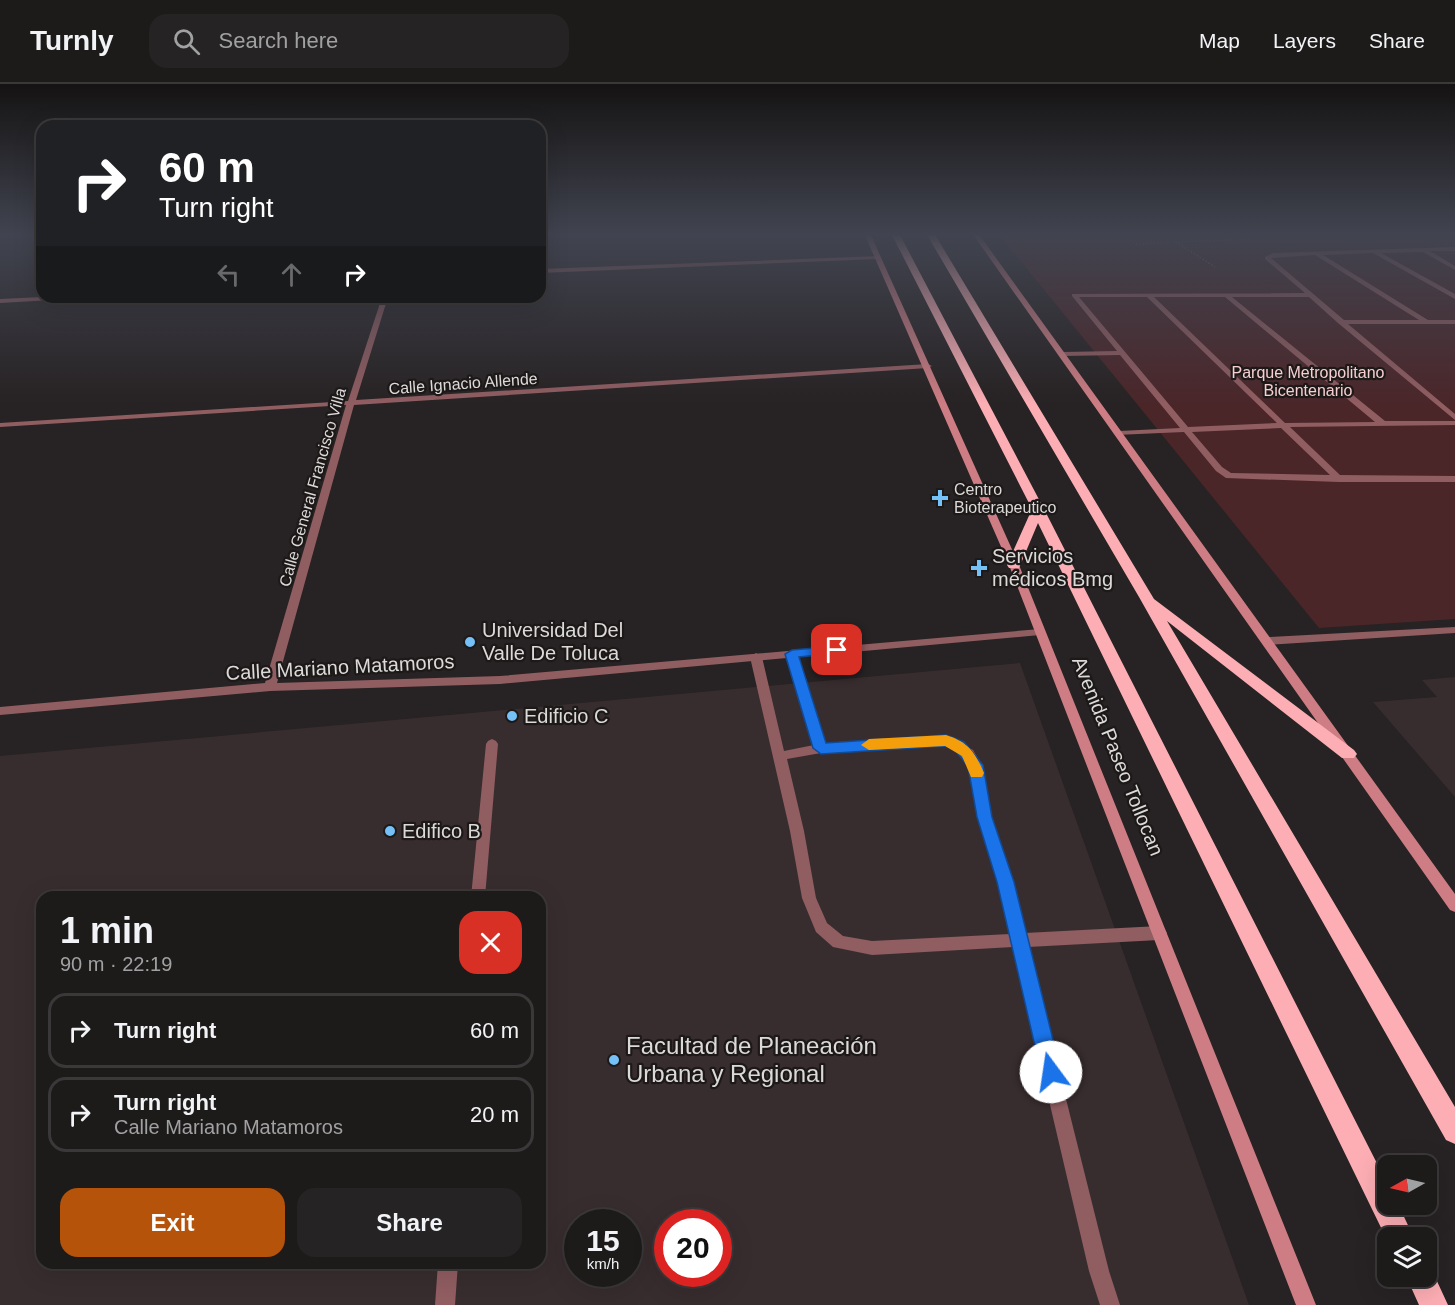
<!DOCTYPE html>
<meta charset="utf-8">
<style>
:root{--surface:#1d1a1a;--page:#252323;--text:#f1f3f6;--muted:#a0a1a2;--line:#3b3839;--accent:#b45309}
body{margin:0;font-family:Helvetica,sans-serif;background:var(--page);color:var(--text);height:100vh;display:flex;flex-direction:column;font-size:22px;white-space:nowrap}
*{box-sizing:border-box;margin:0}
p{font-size:20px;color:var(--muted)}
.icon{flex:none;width:33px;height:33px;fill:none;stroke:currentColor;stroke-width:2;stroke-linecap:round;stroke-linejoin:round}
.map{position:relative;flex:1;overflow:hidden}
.panel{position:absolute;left:36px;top:807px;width:510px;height:378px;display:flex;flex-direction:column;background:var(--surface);border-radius:18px;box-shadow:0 6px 24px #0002,0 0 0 2px var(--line)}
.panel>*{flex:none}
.banner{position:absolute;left:36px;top:36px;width:510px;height:183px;border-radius:18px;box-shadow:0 6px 24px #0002,0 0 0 2px var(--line);background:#202124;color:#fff;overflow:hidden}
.needle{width:39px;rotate:262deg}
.tools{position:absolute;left:1377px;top:1071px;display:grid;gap:12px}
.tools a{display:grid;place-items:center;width:60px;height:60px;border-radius:12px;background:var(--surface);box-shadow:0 6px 24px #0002,0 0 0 2px var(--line);font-size:30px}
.speed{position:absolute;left:564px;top:1125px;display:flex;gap:12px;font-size:30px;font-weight:700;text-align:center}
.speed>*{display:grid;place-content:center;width:78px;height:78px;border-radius:50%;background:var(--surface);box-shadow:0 6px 24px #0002,0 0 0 2px var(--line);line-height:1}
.speed small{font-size:15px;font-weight:400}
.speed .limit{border:9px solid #d22;background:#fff;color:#111}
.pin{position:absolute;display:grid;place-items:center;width:51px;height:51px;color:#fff;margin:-26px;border-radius:12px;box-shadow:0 3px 9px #0006}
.me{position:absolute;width:66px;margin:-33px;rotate:346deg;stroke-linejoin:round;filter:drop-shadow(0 0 4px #0008)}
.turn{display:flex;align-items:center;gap:21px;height:126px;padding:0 24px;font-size:27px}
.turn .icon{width:78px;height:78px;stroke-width:2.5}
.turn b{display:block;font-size:42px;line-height:51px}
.lanes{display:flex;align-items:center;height:57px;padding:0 24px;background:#0003;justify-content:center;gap:30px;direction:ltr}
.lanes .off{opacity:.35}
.round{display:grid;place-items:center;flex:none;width:63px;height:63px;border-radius:18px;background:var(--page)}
.overview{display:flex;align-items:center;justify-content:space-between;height:102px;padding:0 24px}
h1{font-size:36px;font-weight:700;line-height:45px}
.cta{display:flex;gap:12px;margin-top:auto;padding:12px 24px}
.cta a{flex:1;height:69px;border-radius:18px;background:var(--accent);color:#fff;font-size:24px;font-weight:700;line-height:69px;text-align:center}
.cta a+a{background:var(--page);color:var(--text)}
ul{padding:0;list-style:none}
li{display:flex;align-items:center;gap:18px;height:75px;margin:0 12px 9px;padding:0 12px;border:3px solid var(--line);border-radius:18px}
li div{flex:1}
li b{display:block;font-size:22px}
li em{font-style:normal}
header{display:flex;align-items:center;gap:36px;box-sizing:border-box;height:84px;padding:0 30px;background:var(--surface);border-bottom:2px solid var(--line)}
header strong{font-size:28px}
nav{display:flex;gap:33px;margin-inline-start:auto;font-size:21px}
.search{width:420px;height:54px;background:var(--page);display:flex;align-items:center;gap:15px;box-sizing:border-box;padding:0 21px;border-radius:18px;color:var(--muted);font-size:22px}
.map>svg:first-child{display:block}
.built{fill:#382d2e;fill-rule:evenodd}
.green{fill:#4a2629}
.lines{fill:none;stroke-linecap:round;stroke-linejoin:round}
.path{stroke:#716c6d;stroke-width:1.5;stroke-dasharray:1.5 2;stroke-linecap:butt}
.service{fill:#905d61;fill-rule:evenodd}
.minor{fill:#905d61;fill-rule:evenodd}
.secondary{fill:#cd7d83;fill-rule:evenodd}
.trunk{fill:#fcaeb4;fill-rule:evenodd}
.route{fill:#1a73e8;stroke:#114b97;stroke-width:1.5}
.slow{fill:#f59e0b}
.poi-dot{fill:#75c0f6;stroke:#1d1919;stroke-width:2}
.labels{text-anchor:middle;stroke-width:4.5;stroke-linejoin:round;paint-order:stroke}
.far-park-label{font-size:16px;fill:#f8cfd0;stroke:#1d1919}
.far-street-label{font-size:16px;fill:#dcd9d9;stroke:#1d1919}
.far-poi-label{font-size:16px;fill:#dcd9d9;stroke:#1d1919;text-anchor:start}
.poi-label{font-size:20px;fill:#dcd9d9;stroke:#1d1919;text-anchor:start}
.street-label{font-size:20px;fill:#dcd9d9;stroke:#1d1919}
.near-poi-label{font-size:24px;fill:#dcd9d9;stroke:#1d1919;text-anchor:start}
</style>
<header>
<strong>Turnly</strong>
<div class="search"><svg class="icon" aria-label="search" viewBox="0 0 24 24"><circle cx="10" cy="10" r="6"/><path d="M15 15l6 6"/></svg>Search here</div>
<nav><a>Map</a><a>Layers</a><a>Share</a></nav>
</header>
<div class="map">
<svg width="1455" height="1221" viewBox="0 0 1455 1221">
<rect width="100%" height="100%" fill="#272223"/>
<path class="built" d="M 1020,579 L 1249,1221 L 0,1221 L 0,672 ZM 42,813 L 540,813 L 540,1179 L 42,1179 ZM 578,1138 L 628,1138 L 628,1190 L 578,1190 ZM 668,1138 L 718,1138 L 718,1190 L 668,1190 Z
M 1455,593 L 1455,713 L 1373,618 L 1437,613 L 1422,596 Z"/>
<path class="green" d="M 998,149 L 1455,149 L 1455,535 L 1319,544 Z"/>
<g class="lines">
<path class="path" d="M 1118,149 L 1136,160 L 1252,155
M 1174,149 L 1244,149
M 1176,158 L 1215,183"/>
<path class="service" d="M 1455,163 L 1455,167 L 1430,167 L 1455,182 L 1455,186 L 1423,168 L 1381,169 L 1455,210 L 1455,215 L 1373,169 L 1323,171 L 1428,236 L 1455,236 L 1455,240 L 1348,240 L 1455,330 L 1455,336 L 1338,239 L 1309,213 L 1232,213 L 1385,337 L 1455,337 L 1455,341 L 1290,343 L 1340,391 L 1455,392 L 1455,398 L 1339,398 L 1226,394 L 1216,387 L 1184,348 L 1116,351 L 1115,349 L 1119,347 L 1180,344 L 1120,271 L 1062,272 L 1058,270 L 1062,268 L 1117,267 L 1072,212 L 1072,210 L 1305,209 L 1265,175 L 1265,173 L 1273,169 ZM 1315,171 L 1419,236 L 1344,236 L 1271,174 ZM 1079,213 L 1147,213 L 1277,339 L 1188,343 ZM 1154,213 L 1225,213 L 1375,338 L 1285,339 ZM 1281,344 L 1330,391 L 1231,389 L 1222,383 L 1192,348 Z
M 792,566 L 798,570 L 826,659 L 932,652 L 950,654 L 973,666 L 982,681 L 992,733 L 1012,798 L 1025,849 L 1159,842 L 1164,844 L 1167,849 L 1164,854 L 1159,856 L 1028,863 L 1109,1187 L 1120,1221 L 1100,1221 L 1089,1187 L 1013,863 L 872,871 L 833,863 L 816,848 L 802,814 L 790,747 L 750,573 L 756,569 L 762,573 L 784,667 L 814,661 L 786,570 ZM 932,660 L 944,661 L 963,672 L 968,681 L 978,733 L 998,798 L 1010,850 L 872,857 L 843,852 L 827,839 L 816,814 L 804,747 L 787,675 L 821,669 Z
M 492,655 L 496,657 L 498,660 L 485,813 L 471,813 L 486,660 L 488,657 Z
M 438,1179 L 458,1179 L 455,1221 L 435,1221 Z"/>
<path class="minor" d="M 879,172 L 877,175 L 540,189 L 540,185 Z
M 42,213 L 72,213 L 69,215 L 0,219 L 0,215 Z
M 382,213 L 388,213 L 356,316 L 928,280 L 932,282 L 928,284 L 354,321 L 277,599 L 500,592 L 1040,545 L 1046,548 L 1040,551 L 500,600 L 270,607 L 0,631 L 0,623 L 265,599 L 346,321 L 0,343 L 0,339 L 348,317 Z
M 1455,543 L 1455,549 L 1268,561 L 1262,557 L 1268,553 Z"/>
<path class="secondary" d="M 864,149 L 870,149 L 1019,481 L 1316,1221 L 1296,1221 L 1009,481 Z
M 972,149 L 978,149 L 1455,810 L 1455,828 L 1450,826 Z"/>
<path class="trunk" d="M 891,149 L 899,149 L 1044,425 L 1388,1101 L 1388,1120 L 1398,1120 L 1414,1154 L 1388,1154 L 1388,1158 L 1038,439 L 1019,484 L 1009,484 L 1007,481 L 1032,425 Z
M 926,149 L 934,149 L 1154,515 L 1354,666 L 1357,670 L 1354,674 L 1342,674 L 1167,537 L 1455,1023 L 1455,1060 L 1446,1056 L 1139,513 Z
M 1426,1181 L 1430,1182 L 1448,1221 L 1419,1221 L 1406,1192 L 1426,1192 Z"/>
</g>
<linearGradient id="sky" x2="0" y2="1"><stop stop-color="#151313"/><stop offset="0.47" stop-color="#414450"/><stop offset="1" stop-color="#414450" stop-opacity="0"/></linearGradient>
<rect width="1455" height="320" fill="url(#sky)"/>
<path class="route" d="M 837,562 L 843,566 L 841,569 L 799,573 L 826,659 L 946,651 L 964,658 L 983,681 L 992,733 L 1014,798 L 1061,988 L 1058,995 L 1051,998 L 1044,995 L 1041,988 L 997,798 L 977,733 L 968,682 L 954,665 L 945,662 L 821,670 L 813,664 L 785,570 L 792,566 Z"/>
<path class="slow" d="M 946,651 C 968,658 975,668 984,689 L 982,693 L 971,693 L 962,672 L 945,662 L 869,666 L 861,661 L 869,655 Z"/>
<g class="poi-dot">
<path d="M937 405h6v6h6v6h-6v6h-6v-6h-6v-6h6z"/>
<path d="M976 475h6v6h6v6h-6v6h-6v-6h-6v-6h6z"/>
<circle cx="470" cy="558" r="6"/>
<circle cx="512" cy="632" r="6"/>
<circle cx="390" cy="747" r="6"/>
<circle cx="614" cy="976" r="6"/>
</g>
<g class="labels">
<g class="far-park-label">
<text x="1308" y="294">Parque Metropolitano<tspan x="1308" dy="18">Bicentenario</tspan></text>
</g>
<g class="far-street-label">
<text transform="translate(463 299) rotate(-4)" y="6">Calle Ignacio Allende</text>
<text transform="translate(312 403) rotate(-74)" y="6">Calle General Francisco Villa</text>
</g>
<g class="far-poi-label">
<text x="954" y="411">Centro<tspan x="954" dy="18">Bioterapeutico</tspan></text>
</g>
<g class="poi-label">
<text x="992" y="479">Servicios<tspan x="992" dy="23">médicos Bmg</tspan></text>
<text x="482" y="553">Universidad Del<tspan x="482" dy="23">Valle De Toluca</tspan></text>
<text x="524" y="639">Edificio C</text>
<text x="402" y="754">Edifico B</text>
</g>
<g class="street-label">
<text transform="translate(340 583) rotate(-3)" y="7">Calle Mariano Matamoros</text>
<text transform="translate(1118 672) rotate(68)" y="7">Avenida Paseo Tollocan</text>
</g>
<g class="near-poi-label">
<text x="626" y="970">Facultad de Planeación<tspan x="626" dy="28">Urbana y Regional</tspan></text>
</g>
</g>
</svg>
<div class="tools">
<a><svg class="needle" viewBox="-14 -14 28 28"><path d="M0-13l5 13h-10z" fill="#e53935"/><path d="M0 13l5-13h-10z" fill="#a0a1a2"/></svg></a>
<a><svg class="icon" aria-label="layers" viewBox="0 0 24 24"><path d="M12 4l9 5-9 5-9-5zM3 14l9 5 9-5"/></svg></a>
</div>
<div class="speed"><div>15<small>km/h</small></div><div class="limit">20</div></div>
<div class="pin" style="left:837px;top:566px;background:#d93025"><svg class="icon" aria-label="arrive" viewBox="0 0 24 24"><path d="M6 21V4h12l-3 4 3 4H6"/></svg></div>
<svg class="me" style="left:1051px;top:988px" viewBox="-20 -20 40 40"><circle r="19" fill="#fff"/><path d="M0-13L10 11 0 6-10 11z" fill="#1a73e8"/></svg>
<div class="banner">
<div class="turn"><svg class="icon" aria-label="right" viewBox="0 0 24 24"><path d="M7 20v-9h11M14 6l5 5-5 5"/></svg><div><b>60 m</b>Turn right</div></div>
<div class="lanes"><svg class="icon off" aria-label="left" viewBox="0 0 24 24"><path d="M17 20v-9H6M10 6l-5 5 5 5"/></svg><svg class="icon off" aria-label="ahead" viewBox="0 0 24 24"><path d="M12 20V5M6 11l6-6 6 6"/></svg><svg class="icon" aria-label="right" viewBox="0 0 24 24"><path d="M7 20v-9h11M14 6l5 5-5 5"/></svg></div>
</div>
<section class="panel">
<div class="overview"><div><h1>1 min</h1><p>90 m · 22:19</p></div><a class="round" style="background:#d93025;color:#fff"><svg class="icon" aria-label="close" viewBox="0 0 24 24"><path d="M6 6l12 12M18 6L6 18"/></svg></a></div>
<ul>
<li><svg class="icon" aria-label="right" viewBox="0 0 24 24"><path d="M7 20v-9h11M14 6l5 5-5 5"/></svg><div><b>Turn right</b></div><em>60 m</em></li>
<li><svg class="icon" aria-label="right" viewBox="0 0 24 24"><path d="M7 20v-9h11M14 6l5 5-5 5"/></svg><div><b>Turn right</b><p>Calle Mariano Matamoros</p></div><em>20 m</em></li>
</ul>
<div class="cta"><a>Exit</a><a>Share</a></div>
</section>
</div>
